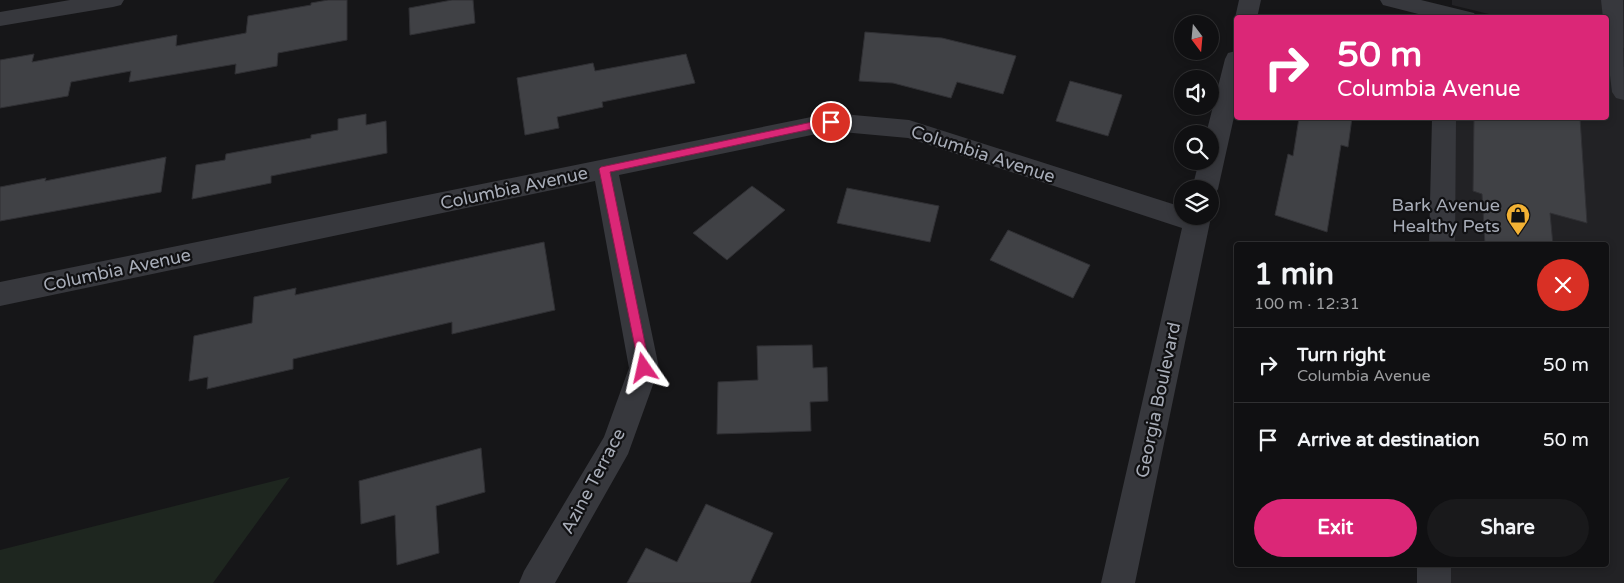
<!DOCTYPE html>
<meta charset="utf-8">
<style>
:root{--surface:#101012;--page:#19191b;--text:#f1f3f6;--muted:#9c9d9f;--line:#303032;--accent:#db2777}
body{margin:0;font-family:"Varela Round",sans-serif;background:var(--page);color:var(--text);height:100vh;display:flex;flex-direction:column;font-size:19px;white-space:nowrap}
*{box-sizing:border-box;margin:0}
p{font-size:16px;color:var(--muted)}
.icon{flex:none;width:28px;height:28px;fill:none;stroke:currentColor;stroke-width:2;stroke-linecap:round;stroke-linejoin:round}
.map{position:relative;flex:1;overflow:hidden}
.details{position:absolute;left:1234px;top:242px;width:375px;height:325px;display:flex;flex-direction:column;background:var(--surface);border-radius:5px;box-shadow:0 2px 8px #0003,0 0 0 1px var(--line)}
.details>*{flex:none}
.top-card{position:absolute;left:1234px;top:15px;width:375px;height:105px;border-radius:5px;box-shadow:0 2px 8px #0003,0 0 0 1px var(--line);background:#db2777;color:#fff;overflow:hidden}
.needle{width:32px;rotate:164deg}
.controls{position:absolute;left:1174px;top:15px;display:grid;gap:10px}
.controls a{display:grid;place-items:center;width:45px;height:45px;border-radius:50%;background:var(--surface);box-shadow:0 2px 8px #0003,0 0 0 1px var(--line);font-size:25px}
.pin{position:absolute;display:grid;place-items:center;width:42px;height:42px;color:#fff;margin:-21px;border:2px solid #fff;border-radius:50%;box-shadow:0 1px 5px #0007}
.me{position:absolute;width:55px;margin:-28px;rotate:349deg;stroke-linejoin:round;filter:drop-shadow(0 0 4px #0008)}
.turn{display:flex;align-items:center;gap:18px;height:105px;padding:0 20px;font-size:22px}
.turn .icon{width:65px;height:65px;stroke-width:2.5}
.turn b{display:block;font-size:35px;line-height:42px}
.round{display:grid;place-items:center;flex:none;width:52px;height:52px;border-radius:26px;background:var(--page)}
.headline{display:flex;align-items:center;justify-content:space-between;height:85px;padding:0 20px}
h1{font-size:30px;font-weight:700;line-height:38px}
.primary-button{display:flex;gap:10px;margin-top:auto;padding:10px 20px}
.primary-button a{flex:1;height:58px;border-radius:30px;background:var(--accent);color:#fff;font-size:20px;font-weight:700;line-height:58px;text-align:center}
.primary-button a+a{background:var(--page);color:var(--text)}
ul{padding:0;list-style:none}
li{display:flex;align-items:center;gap:15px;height:75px;padding:0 20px;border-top:1px solid var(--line)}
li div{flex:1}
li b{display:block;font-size:19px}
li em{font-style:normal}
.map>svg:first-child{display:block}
.built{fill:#222225}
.green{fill:#1e261f}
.building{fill:#404145;stroke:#303034}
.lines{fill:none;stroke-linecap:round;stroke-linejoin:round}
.minor{fill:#37383d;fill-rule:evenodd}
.route{fill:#db2777;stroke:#8e194d}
.labels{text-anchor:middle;stroke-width:4.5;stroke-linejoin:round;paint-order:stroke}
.street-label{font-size:18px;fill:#a8adb8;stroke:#111113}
.poi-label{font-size:18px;fill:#a8adb8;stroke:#111113;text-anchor:end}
</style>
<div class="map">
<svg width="1624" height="583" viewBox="0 0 1624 583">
<rect width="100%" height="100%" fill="#161618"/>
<path class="built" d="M 1452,0 L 1624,0 L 1624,48 L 1606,44 L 1606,18 L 1501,17 L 1452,5 Z
M 1606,63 L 1624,67 L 1624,583 L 1445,583 L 1445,565 L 1606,565 L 1606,245 L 1449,245 L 1451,118 L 1606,118 Z"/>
<path class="green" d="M 290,477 L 213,583 L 0,583 L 0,550 Z"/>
<path class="building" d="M 328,0 L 347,0 L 347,40 L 278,53 L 277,66 L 235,74 L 236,64 L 129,82 L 131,71 L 71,82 L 68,96 L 0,108 L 0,60 L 34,54 L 32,62 L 177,35 L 176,46 L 246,33 L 248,16 L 311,5 L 311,3 Z
M 452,0 L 473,0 L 475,23 L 410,35 L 409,8 Z
M 865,32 L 942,38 L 1016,56 L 1003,94 L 957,82 L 951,98 L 893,83 L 859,81 Z
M 686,54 L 695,83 L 602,102 L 603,107 L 557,117 L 559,128 L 525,135 L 517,78 L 593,63 L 595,71 Z
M 1070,81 L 1122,95 L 1108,136 L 1056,121 Z
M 366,114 L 366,125 L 386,121 L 387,153 L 271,176 L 271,183 L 192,199 L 196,165 L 225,160 L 226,154 L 311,138 L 311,135 L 338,130 L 338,119 Z
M 1299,118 L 1352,118 L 1348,147 L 1341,145 L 1327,232 L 1275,215 L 1288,154 L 1293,156 Z
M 1474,118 L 1580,118 L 1587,223 L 1550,213 L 1553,245 L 1485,245 L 1482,194 L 1473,191 Z
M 166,157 L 161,192 L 0,221 L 0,187 L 46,178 L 45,181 Z
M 752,186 L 785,210 L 727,260 L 693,233 Z
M 847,188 L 939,206 L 930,242 L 837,223 Z
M 1008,230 L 1090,265 L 1073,298 L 990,260 Z
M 544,242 L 555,310 L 452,334 L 452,322 L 293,359 L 293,369 L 207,389 L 208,377 L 189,381 L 194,336 L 252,323 L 254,297 L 296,288 L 295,295 Z
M 812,345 L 813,368 L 827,367 L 828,401 L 810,402 L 811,431 L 717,434 L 718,382 L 758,380 L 757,346 Z
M 481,448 L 485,492 L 436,506 L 439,553 L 397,565 L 395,515 L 361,524 L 359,481 Z
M 706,504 L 773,533 L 750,583 L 627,583 L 646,548 L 677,562 Z"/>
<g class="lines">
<path class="minor" d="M 70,0 L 124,0 L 121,5 L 113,7 L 0,26 L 0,12 Z
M 1239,0 L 1261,0 L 1257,18 L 1236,18 L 1236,20 L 1235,18 Z
M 1380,0 L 1421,0 L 1474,13 L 1477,18 L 1434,18 L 1383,5 Z
M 1601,0 L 1623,0 L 1624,100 L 1616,98 L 1612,92 L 1606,42 L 1606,18 L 1603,18 Z
M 1236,51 L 1236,108 L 1218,189 L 1214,196 L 1210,197 L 1210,189 L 1192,189 L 1199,161 L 1210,161 L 1210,134 L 1206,134 L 1225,59 L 1228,53 Z
M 831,113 L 909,120 L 1182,207 L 1182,216 L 1210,216 L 1210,214 L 1210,222 L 1135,583 L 1101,583 L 1182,228 L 908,138 L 831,131 L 619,175 L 659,368 L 628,454 L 555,583 L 519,583 L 524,571 L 604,437 L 629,368 L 595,181 L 0,306 L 0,282 Z
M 1432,118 L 1456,118 L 1455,245 L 1429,245 Z
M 1417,565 L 1451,565 L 1451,583 L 1417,583 Z"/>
</g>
<path class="route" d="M 831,118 L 835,119 L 835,124 L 610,172 L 650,368 L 649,372 L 644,374 L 640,372 L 599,169 L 601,167 Z"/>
<defs>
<g id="shop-pin" transform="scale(1.25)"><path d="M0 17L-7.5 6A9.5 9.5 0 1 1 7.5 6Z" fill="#f2b134" stroke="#111113"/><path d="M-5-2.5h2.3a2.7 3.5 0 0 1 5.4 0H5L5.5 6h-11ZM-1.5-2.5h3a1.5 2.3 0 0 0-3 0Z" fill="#111"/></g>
</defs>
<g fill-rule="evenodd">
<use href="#shop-pin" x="1518" y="215"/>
</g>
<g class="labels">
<g class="street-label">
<text transform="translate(983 154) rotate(18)" y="6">Columbia Avenue</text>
<text transform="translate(514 188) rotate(-12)" y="6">Columbia Avenue</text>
<text transform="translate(117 270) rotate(-12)" y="6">Columbia Avenue</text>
<text transform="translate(1158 400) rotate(-78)" y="6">Georgia Boulevard</text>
<text transform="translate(593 481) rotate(-62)" y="6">Azine Terrace</text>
</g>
<g class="poi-label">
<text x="1500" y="211">Bark Avenue<tspan x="1500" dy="21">Healthy Pets</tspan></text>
</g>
</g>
</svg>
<div class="controls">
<a><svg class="needle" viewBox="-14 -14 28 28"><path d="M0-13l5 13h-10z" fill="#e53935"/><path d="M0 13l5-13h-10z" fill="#9c9d9f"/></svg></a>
<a><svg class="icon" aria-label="sound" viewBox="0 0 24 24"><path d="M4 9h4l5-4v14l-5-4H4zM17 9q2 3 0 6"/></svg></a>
<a><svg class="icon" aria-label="search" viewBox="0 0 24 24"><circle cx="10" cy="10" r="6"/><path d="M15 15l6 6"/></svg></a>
<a><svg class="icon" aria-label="layers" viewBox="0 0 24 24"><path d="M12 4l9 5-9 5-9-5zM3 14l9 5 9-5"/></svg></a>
</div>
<div class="pin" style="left:831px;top:122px;background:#d93025"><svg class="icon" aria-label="arrive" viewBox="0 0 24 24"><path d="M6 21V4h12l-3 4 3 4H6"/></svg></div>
<svg class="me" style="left:644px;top:368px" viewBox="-20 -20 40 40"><path d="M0-17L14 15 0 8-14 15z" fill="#db2777" stroke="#fff" stroke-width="4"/></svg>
<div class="top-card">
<div class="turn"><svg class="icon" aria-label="right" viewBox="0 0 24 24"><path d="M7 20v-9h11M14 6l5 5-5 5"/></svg><div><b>50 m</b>Columbia Avenue</div></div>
</div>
<section class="details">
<div class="headline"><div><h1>1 min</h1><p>100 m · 12:31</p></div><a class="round" style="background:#d93025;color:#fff"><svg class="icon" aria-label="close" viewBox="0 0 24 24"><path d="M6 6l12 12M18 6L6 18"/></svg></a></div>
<ul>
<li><svg class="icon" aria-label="right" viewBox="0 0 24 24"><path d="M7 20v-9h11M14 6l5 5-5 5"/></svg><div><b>Turn right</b><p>Columbia Avenue</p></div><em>50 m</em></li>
<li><svg class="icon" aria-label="arrive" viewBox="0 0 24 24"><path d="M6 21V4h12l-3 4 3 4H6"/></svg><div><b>Arrive at destination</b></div><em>50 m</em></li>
</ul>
<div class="primary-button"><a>Exit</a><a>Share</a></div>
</section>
</div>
